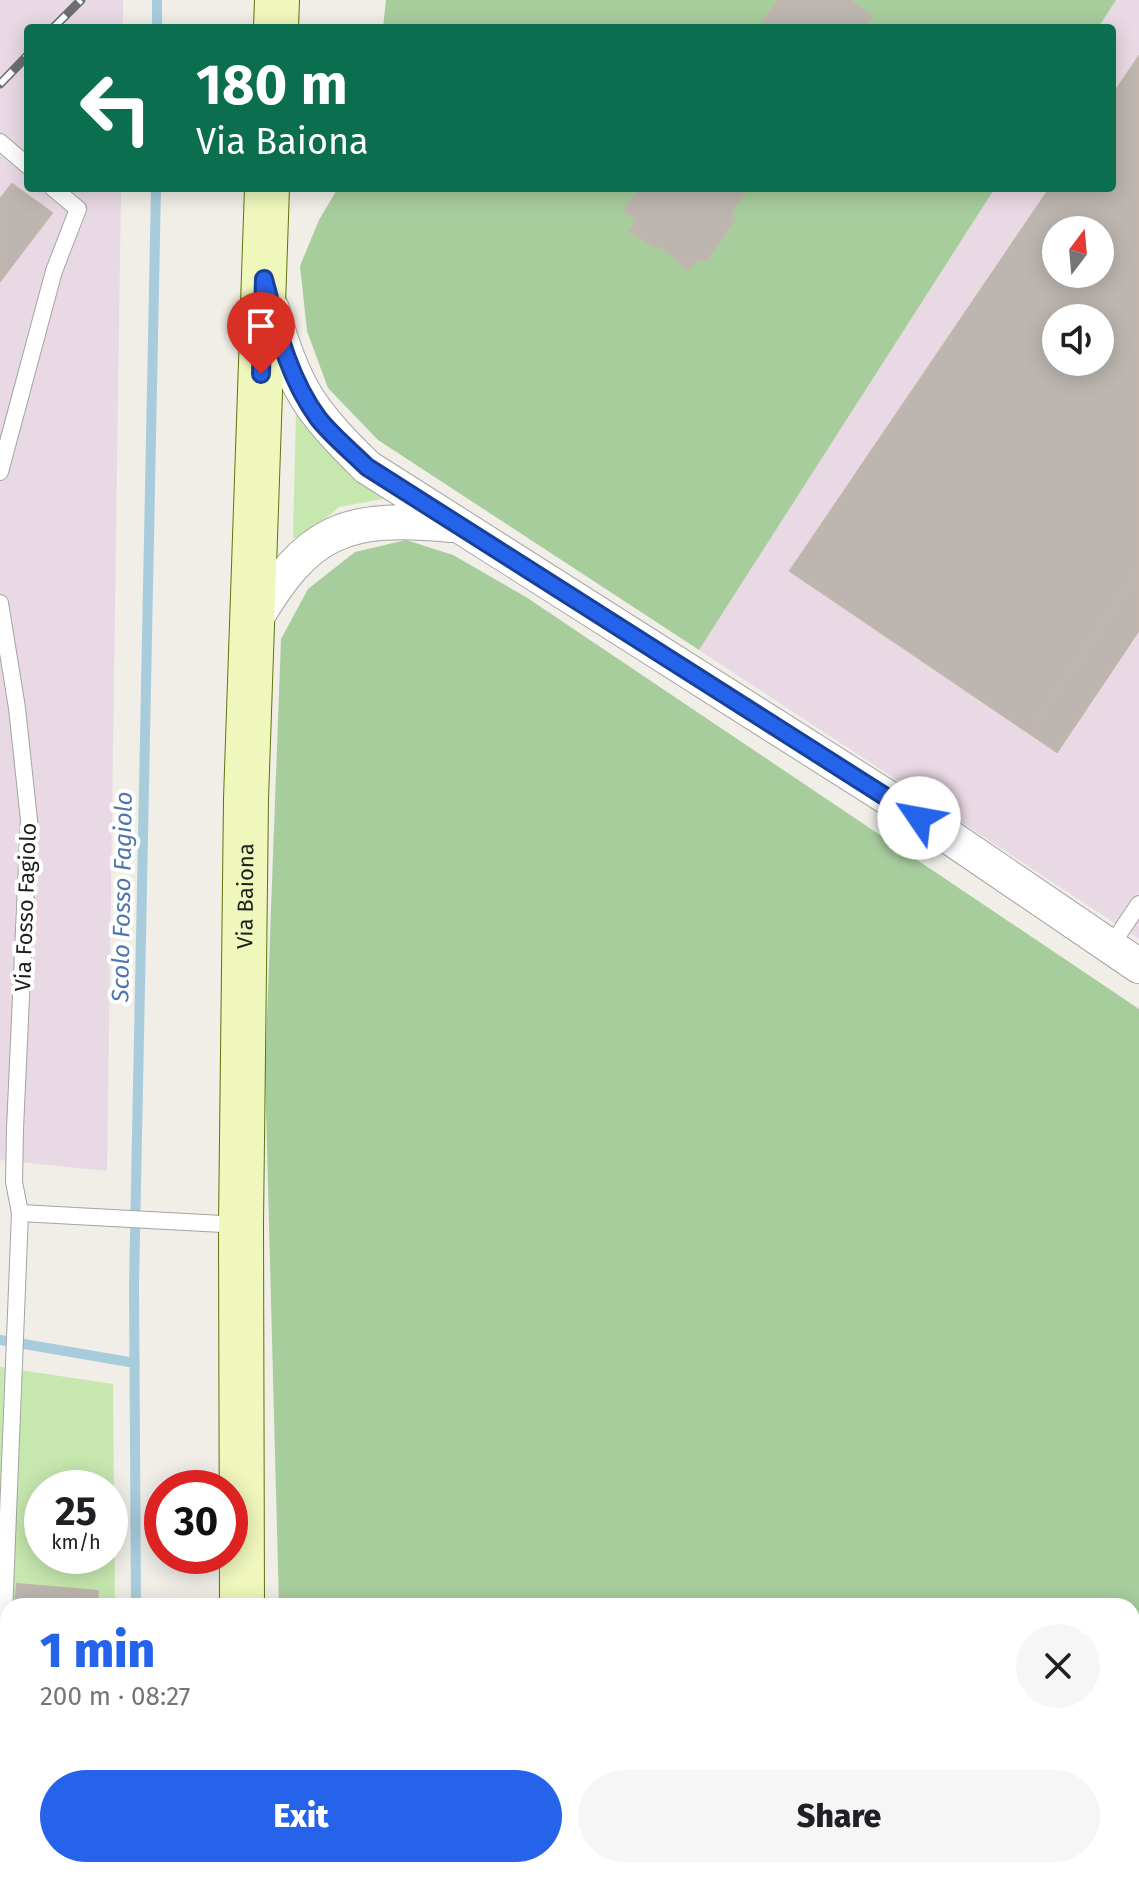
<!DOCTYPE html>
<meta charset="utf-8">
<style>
:root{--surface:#fff;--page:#f6f6f6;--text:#202124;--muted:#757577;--accent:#2563eb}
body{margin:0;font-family:"Fira Sans",sans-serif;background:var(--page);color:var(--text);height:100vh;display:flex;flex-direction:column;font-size:30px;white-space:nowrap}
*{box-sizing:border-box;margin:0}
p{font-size:26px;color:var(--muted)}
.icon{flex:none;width:44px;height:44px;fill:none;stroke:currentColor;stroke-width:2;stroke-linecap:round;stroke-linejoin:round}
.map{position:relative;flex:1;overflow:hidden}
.side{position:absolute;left:0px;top:1598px;width:1140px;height:280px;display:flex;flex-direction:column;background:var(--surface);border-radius:24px 24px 0 0;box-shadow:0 4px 20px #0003}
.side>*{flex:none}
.top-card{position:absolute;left:24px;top:24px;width:1092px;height:168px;border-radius:8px;box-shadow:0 4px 20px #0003;background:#0b6e4f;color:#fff;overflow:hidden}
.needle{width:52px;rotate:16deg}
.fabs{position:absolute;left:1042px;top:216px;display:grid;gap:16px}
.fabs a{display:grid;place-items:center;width:72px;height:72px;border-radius:50%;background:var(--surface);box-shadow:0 4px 20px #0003;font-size:40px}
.speed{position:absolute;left:24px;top:1470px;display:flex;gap:16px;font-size:40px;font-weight:700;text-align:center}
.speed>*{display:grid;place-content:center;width:104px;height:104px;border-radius:50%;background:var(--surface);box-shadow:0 4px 20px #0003;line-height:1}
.speed small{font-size:20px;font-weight:400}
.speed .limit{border:12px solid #d22;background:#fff;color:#111}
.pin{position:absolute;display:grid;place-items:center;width:68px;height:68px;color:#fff;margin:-82px -34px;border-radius:50% 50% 50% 0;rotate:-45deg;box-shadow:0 0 8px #0007}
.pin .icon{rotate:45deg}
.me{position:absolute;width:88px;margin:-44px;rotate:303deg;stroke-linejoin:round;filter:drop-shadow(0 0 6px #0008)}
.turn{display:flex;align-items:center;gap:28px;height:168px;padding:0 40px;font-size:36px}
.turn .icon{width:104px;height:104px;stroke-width:2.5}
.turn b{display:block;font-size:56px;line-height:68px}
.round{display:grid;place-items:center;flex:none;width:84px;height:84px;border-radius:42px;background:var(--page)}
.head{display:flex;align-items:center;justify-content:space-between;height:136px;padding:0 40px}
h1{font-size:48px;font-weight:800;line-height:60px;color:var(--accent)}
.action{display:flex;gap:16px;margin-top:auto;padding:16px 40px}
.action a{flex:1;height:92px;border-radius:48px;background:var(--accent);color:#fff;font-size:32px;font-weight:800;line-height:92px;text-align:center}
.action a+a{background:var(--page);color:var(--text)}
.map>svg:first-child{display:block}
.industrial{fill:#e9d9e4;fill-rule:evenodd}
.grass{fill:#c6e8af;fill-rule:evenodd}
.forest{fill:#a7cd9d}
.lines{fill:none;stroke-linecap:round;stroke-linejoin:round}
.stream{stroke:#a9ccdc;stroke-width:10}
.building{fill:#bdb6b0;stroke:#c1b6a9;stroke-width:2;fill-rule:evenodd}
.service-casing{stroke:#a4a4a4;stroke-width:18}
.minor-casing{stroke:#a4a4a4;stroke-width:36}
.secondary-casing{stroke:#5f740a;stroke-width:46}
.service{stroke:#fff;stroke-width:16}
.minor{stroke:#fff;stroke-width:34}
.secondary{stroke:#eff7bd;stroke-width:44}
.rail-casing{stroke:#6e6e6e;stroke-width:9}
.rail{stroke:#fff;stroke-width:6;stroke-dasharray:18;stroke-linecap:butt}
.route-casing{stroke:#184099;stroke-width:20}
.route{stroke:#2563eb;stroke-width:14}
.labels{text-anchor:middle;stroke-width:8;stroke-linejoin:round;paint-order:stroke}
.street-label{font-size:22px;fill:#202020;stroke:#fff}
.water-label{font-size:24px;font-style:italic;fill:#4f76ac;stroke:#fff}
</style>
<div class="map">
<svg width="1139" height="1878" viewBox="0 0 1139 1878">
<rect width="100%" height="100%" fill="#f0eee7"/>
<path class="industrial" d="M 0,0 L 123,0 L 123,28 L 28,28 L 28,188 L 121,188 L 107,1171 L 0,1160 Z
M 1116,0 L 1139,0 L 1139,939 L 699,650 L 995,188 L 1112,188 L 1112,28 L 1098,28 ZM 1056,230 L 1100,230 L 1100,274 L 1056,274 ZM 1056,318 L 1100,318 L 1100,362 L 1056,362 Z"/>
<path class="grass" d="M 296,413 L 333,455 L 383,490 L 383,499 L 339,507 L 306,536 L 293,538 Z
M 0,1367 L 113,1384 L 115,1606 L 8,1606 L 8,1870 L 119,1870 L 119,1878 L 0,1878 ZM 42,1488 L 110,1488 L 110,1556 L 42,1556 Z"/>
<path class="forest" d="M 386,0 L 1116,0 L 1098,28 L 383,28 Z
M 338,188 L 995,188 L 699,650 L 378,440 L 328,388 L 307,331 L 300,266 L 319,220 Z
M 406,540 L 453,555 L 526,597 L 1139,1009 L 1139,1878 L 286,1878 L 286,1870 L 1132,1870 L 1132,1606 L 279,1606 L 265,1072 L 281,639 L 308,589 L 355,552 Z"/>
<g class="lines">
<path class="stream" d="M 157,0 L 157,28
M 0,1340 L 135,1363
M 136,1606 L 134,1286 L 156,188
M 143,1870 L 143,1878"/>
</g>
<path class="building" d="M 778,0 L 853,0 L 852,2 L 872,16 L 864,28 L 759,28 Z
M 1139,56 L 1139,570 L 1029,733 L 790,571 L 1050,188 L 1112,188 L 1112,96 ZM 1056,230 L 1100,230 L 1100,274 L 1056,274 ZM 1056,318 L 1100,318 L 1100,362 L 1056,362 Z
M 12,184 L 52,213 L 0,281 L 0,199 Z
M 640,188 L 748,188 L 730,214 L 736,218 L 707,260 L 696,260 L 688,270 L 663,248 L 653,246 L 629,231 L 637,220 L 624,211 Z
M 1139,570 L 1139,630 L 1057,752 L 1029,733 Z
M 17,1584 L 98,1591 L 97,1606 L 15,1606 Z"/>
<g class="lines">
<g class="service-casing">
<path id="service" d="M 0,142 L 28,166
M 0,472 L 54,271 L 78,209 L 53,188
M 0,603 L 17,708 L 29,820 L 15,1129 L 14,1182 L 20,1213 L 241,1225
M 1110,947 L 1139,904
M 0,1715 L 20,1213
M 0,1772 L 4,1878"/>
</g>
<g class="minor-casing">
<path id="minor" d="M 272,309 C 293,387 310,411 367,467 L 945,834 L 1139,966
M 253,624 C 307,529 345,515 452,525"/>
</g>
<g class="secondary-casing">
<g id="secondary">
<path d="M 276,28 L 277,0"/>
<path id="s1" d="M 242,1606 L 241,1225 L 246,799 L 267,188"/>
<path d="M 243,1870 L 243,1878"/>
</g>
</g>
<use href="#service" class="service"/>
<use href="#minor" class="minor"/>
<use href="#secondary" class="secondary"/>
<g class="rail-casing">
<path id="rail" d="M 53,28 L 81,0
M 0,84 L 28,55"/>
</g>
<use href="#rail" class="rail"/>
</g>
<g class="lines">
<g class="route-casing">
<path id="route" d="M 261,374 L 264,279 C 277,328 288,377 318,418 C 332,436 351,451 367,467 L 919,818"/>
</g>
<use href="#route" class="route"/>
</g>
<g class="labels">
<g class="street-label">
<text dy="8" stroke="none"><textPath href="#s1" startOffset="710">Via Baiona</textPath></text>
<text transform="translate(25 907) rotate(-88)" y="8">Via Fosso Fagiolo</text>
</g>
<g class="water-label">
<text transform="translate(122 897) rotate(-89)" y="8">Scolo Fosso Fagiolo</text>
</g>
</g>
</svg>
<div class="fabs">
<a><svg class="needle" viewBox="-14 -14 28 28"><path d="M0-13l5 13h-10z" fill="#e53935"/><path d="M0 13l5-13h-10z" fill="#757577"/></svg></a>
<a><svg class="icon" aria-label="sound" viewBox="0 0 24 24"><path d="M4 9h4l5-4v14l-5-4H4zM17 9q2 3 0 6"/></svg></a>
</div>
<div class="speed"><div>25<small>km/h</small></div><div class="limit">30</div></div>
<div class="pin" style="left:261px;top:374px;background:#d93025"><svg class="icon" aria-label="arrive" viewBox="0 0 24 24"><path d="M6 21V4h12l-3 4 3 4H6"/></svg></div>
<svg class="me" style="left:919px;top:818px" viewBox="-20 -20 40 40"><circle r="19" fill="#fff"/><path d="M0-13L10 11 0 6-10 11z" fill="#2563eb"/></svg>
<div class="top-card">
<div class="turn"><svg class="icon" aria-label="left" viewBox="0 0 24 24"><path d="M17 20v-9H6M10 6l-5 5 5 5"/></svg><div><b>180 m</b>Via Baiona</div></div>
</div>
<section class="side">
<div class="head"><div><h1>1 min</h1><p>200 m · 08:27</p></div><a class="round"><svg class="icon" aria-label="close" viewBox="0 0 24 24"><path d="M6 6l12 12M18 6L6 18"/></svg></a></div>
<div class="action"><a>Exit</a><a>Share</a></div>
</section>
</div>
